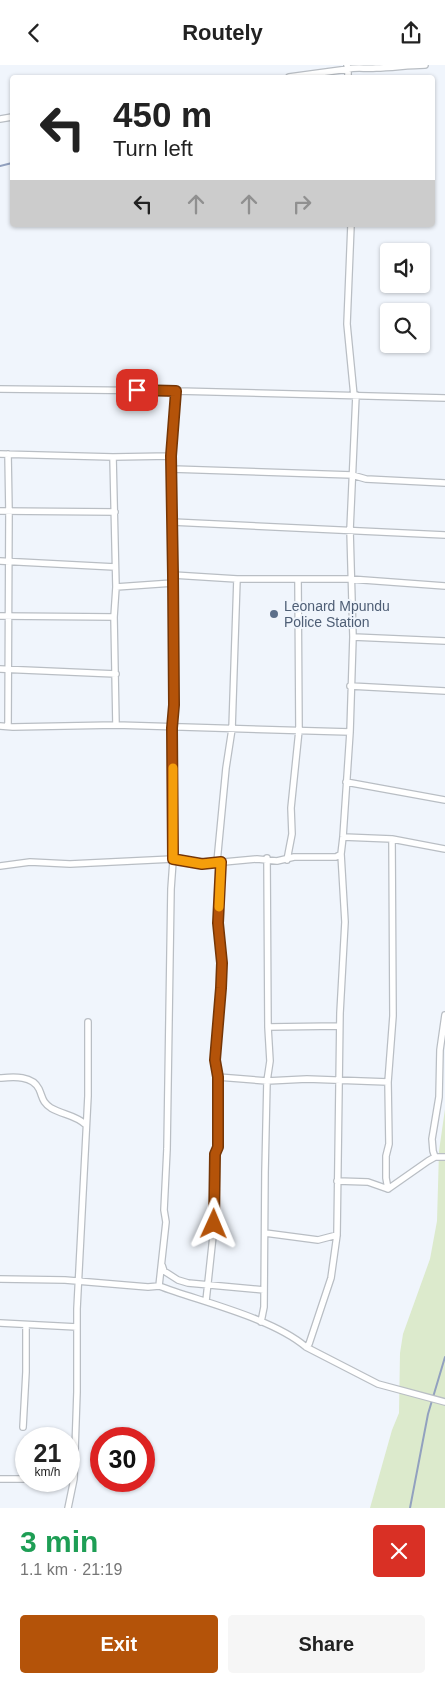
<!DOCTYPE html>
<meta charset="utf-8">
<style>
:root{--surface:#fff;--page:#f6f6f6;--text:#222;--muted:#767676;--accent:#b45309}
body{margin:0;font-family:Helvetica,sans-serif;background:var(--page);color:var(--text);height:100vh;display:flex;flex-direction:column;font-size:19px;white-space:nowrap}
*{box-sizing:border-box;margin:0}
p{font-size:16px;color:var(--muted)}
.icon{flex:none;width:28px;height:28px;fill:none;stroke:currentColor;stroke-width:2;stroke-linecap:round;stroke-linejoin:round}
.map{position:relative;height:1443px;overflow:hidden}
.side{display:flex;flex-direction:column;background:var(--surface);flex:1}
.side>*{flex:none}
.banner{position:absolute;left:10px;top:10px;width:425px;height:152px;border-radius:5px;box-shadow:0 1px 4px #0004;background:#fff;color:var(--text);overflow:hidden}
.tools{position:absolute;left:380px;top:178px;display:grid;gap:10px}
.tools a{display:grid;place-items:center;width:50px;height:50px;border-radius:5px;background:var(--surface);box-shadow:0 1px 4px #0004;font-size:25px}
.speed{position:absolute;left:15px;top:1362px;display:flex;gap:10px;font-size:25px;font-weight:700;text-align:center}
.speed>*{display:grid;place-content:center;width:65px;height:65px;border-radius:50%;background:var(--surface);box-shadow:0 1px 4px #0004;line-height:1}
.speed small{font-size:12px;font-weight:400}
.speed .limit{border:8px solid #d22;background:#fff;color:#111}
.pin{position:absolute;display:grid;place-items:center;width:42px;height:42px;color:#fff;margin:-21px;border-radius:10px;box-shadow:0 2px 8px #0006}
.me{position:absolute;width:55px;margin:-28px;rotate:1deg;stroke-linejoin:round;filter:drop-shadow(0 0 4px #0008)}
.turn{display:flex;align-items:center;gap:18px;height:105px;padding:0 20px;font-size:22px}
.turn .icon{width:65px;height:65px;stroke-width:2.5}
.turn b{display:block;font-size:35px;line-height:42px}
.lanes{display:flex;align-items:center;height:48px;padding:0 20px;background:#0003;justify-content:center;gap:25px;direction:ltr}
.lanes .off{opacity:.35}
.round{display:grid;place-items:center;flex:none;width:52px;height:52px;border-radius:5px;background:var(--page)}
.head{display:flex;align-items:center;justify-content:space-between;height:85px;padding:0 20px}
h1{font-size:30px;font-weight:600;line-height:38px;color:#1e9e55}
.primary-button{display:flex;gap:10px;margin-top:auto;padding:10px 20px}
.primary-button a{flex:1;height:58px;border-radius:5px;background:var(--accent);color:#fff;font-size:20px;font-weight:600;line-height:58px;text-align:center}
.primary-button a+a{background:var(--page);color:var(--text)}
header{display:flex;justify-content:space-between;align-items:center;height:65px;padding:0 20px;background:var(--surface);font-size:22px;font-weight:600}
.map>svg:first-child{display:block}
.green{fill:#dceacc}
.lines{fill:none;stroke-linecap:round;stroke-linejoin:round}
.stream{stroke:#92a1bf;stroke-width:2}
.minor-casing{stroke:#b9bec4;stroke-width:8}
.minor{stroke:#fff;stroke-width:5.5}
.route-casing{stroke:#753606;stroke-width:12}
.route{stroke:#b45309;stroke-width:9}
.slow{stroke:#f59e0b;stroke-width:9}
.service-dot{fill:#5c6f8a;stroke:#f0f5fc;stroke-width:2}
.labels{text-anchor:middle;stroke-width:4;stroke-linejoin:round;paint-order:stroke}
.service-label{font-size:14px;fill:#4e5e75;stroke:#f0f5fc;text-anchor:start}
</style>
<header><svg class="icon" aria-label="back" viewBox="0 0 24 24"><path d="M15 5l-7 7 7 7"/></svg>Routely<svg class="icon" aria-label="share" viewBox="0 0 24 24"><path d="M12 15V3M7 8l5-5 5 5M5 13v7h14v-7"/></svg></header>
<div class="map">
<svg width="445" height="1443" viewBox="0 0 445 1443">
<rect width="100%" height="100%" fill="#f0f5fc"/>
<path class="green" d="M 445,1044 L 445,1443 L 370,1443 L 392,1365 L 399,1348 L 400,1288 L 403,1269 L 430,1194 L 437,1156 L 439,1086 Z"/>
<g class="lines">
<path class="stream" d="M 0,101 L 12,98
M 410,1443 L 428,1349 L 445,1292"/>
<g class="minor-casing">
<path id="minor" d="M 289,12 L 348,4 L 347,0
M 348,12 L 348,4 C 357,2 366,4 376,3 C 392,3 408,0 425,0
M 0,54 L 12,52
M 351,160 L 347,259 L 354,331
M 0,324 L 177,326 L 445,333
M 0,389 L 113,392 L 171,391
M 8,389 L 9,446 L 8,661
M 113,392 L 116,522 L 114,552 L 116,660
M 172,404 L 352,410 L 366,414 L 445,418
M 0,446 L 115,447
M 172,457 L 445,470
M 0,496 L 115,502
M 173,510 L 237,514 L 350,514 L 445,521
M 116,522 L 173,518
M 0,551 L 114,552
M 353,572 L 445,576
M 0,604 L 116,609
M 350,621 L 445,626
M 0,661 L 13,662 L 116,660 L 350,667
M 346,717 L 445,735
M 343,772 L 392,774 L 445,784
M 287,795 L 292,769 L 291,743 L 299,665 L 298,514
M 217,797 L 226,703 L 232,664 L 237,514
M 221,797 L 218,858 L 222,898 L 221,923 L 215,995 L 218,1012 L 267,1016 L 307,1014 L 388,1017 L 393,951 L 392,774
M 0,801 L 30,797 L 70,799 L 173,794 L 202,799 L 257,794 L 277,796 L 294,792 L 336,792 L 341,789 L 343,772 L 350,667 L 353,572 L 350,465 L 356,330
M 268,962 L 339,961
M 0,1013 C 13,1012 32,1010 39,1024 C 43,1033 42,1037 51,1043 C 63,1050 76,1050 86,1060
M 388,1017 L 389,1079 L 386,1091 L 386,1113 L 388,1124
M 435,1092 L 433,1086 L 432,1074 L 439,1032 L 440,985 L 445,950
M 337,1116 L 368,1117 L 388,1124 L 428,1096 L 435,1092 L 445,1092
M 265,1168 L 318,1175 L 337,1170
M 162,1200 L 164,1206 L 178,1215 L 188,1218 L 264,1225
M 0,1214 L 65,1215 L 148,1222 L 159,1221 C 202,1237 272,1253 306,1282 L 378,1319 L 445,1337
M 159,1221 L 166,1157 L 164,1145 L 167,1084 L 171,824 L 173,796 L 172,663 L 174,640 L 171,391 L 177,326
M 206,1236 L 213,1171 L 215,1089 L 218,1082 L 218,1012
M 261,1257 L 264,1242 L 265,1107 L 267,1016 L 270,996 L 268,962 L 267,793
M 0,1258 L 77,1262
M 306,1282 L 309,1279 L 331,1213 L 337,1170 L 340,948 L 345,857 L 341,789
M 23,1362 L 26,1307 L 26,1260
M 0,1414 L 26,1414
M 68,1443 L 74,1414 L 77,1327 L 77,1244 L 88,1031 L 88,957"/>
</g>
<use href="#minor" class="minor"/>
</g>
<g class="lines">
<g class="route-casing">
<path id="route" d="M 137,325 L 176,326 L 171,391 L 173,510 L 174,640 L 172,663 L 173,794 L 202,799 L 221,797 L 218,858 L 222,898 L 221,923 L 215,995 L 218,1012 L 218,1082 L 215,1089 L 214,1159"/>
</g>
<use href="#route" class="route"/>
<path class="slow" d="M 173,703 L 173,794 L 202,799 L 221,797 L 219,842"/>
</g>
<circle class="service-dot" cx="274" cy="549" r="5"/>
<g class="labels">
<g class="service-label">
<text x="284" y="546">Leonard Mpundu<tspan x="284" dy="16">Police Station</tspan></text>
</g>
</g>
</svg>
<div class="tools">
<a><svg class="icon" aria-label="sound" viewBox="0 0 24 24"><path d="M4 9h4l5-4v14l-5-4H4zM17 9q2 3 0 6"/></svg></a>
<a><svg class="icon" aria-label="search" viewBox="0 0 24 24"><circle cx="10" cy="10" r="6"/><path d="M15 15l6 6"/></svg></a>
</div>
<div class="speed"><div>21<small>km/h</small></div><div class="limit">30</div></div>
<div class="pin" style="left:137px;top:325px;background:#d93025"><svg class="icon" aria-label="arrive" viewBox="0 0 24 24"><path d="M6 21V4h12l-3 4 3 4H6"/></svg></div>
<svg class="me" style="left:214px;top:1159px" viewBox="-20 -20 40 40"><path d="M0-17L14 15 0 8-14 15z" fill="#b45309" stroke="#fff" stroke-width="4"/></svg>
<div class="banner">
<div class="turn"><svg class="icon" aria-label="left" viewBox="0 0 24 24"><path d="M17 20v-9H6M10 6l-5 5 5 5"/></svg><div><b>450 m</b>Turn left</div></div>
<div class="lanes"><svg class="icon" aria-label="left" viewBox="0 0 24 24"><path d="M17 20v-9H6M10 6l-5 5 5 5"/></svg><svg class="icon off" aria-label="ahead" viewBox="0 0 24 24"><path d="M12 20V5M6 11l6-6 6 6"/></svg><svg class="icon off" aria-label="ahead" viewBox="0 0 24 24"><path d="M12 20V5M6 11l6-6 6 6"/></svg><svg class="icon off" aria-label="right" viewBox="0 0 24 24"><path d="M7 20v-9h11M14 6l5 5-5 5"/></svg></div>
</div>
</div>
<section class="side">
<div class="head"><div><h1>3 min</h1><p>1.1 km · 21:19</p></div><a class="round" style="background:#d93025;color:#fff"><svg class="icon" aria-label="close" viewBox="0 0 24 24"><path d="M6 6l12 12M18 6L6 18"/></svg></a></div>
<div class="primary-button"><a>Exit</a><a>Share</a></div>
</section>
